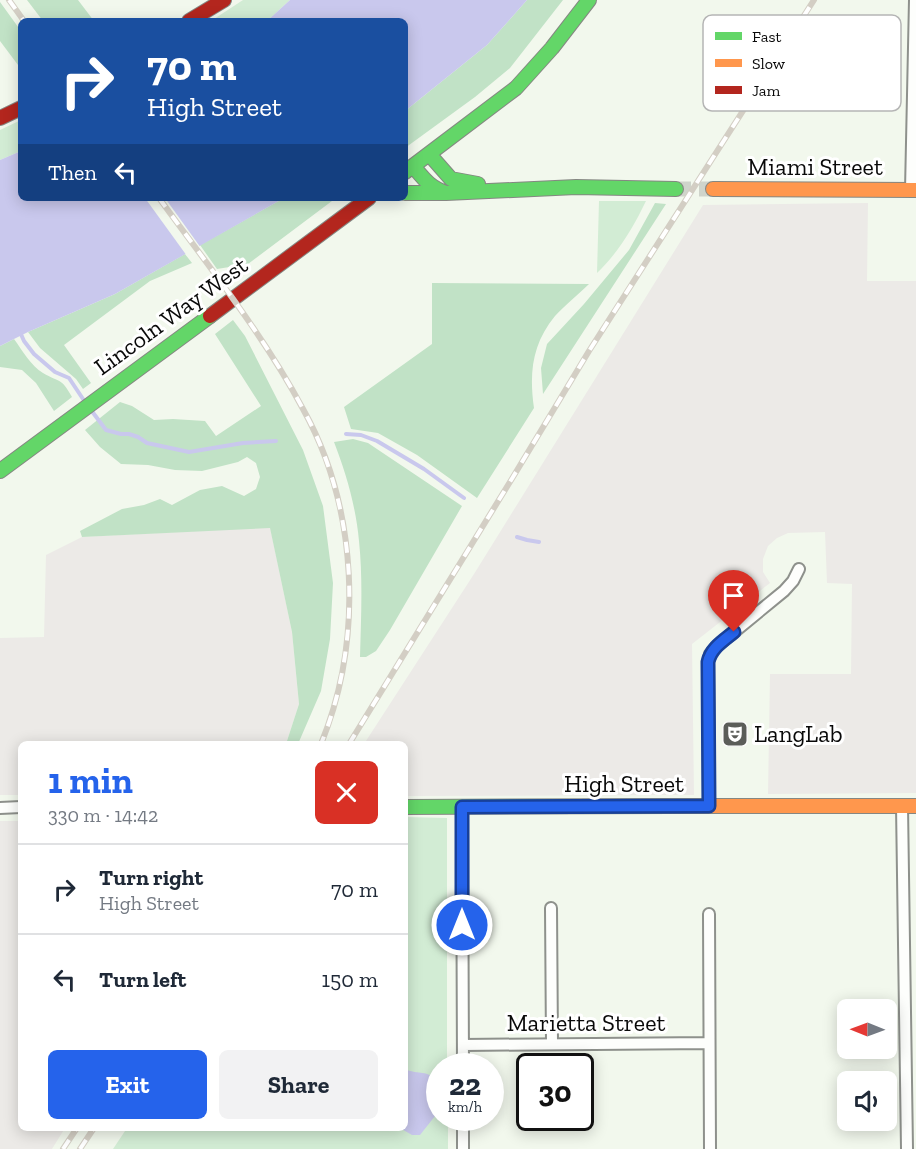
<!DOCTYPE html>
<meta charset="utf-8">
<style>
:root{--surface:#fff;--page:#f2f2f3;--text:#1f2937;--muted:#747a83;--line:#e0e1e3;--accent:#2563eb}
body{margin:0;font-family:"Zilla Slab",serif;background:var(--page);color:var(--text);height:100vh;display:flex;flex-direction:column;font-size:22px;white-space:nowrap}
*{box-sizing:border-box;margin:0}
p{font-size:20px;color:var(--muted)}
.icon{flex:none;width:33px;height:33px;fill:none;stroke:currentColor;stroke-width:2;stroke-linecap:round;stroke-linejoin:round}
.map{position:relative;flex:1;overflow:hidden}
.details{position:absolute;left:18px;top:741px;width:390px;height:390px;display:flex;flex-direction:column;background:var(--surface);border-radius:9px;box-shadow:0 3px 15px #0003}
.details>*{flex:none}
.top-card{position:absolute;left:18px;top:18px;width:390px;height:183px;border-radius:9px;box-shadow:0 3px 15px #0003;background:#1a4fa0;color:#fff;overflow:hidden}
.needle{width:39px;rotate:271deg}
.fabs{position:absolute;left:837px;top:999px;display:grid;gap:12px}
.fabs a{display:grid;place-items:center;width:60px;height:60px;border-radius:9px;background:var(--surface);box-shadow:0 3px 15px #0003;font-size:30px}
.speed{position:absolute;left:426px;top:1053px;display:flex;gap:12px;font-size:30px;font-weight:700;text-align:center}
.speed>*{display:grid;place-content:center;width:78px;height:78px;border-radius:50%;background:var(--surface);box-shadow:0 3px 15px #0003;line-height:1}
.speed small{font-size:15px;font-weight:400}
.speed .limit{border:3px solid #111;border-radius:9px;background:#fff;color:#111}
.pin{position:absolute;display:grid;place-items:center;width:51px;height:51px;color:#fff;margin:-62px -26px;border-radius:50% 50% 50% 0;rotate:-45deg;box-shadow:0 0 6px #0007}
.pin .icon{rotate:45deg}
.me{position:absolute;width:66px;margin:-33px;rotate:0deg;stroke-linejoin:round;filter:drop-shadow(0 0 4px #0008)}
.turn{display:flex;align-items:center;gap:21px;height:126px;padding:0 30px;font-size:27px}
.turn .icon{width:78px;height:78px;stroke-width:2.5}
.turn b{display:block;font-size:42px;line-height:51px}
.then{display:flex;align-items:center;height:57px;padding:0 30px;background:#0003;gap:12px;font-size:22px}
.round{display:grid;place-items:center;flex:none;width:63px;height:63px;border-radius:9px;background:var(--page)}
.head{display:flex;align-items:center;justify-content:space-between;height:102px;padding:0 30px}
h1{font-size:36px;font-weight:700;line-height:45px;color:var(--accent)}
.cta{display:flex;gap:12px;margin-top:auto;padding:12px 30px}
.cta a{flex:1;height:69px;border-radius:9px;background:var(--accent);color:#fff;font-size:24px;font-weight:700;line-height:69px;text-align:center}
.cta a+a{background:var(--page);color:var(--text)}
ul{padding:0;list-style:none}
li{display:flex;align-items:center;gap:18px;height:90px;padding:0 30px;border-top:2px solid var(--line)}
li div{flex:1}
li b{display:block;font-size:22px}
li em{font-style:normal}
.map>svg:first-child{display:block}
.industrial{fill:#eceae7}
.green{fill:#d2ecd4}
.forest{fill:#c1e2c6}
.water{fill:#c9c8ed}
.pier{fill:#f2f8ed}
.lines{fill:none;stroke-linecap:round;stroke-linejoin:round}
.stream{stroke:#c9c8ed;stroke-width:4}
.secondary-tunnel{stroke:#cfd4cb;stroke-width:15;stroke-dasharray:15 8;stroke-linecap:butt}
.street-casing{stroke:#8e918c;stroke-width:14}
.fast-casing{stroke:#858782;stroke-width:16}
.slow-casing{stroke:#858782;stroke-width:16}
.jam-casing{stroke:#858782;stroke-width:16}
.street{stroke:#fdfefc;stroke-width:10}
.fast{stroke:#63d668;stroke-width:14}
.slow{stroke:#ff974d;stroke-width:14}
.jam{stroke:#b3261e;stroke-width:14}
.rail-casing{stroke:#d3cec4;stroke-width:6}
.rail{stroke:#fff;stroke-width:4;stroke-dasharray:11;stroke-linecap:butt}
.route-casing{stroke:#184099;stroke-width:15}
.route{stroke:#2563eb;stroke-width:10}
.labels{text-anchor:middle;stroke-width:6;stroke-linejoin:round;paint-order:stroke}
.street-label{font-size:24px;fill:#090909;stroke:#fff}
.poi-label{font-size:24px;fill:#090909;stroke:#fff;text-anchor:start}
.key{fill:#fff;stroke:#b5b5b5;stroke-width:1.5}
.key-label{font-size:16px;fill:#090909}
</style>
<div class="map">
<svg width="916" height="1149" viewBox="0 0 916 1149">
<rect width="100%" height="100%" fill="#f2f8ed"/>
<path class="industrial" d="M 868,203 L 867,281 L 916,281 L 916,793 L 768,794 L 770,674 L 851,674 L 852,584 L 827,583 L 825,532 L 788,533 L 777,538 L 768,546 L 763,559 L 763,572 L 770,583 L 692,644 L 694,795 L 405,796 L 405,744 L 364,744 L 474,574 L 703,205 Z
M 270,527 L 292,632 L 299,704 L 286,744 L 21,744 L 21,795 L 0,795 L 0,638 L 44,637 L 46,555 L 82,537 Z
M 0,821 L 21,821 L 21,1128 L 65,1128 L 52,1149 L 0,1149 Z"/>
<path class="green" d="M 243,0 L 290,0 L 267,21 L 211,21 Z
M 21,120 L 21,151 L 0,160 L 0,130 Z
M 599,201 L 646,201 C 633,228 618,253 597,273 Z
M 405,817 L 447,818 L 447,1066 L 440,1066 L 440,1118 L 448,1118 L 448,1149 L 113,1149 L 127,1128 L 405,1128 Z"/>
<path class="forest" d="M 27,0 L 78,0 L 94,21 L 43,21 Z
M 527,0 L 563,0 L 510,68 L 475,97 L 405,148 L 405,111 L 487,45 Z
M 0,2 L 21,31 L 21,69 L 0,41 Z
M 284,198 L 336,198 L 248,264 L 217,269 L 200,245 Z
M 655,203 L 666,204 L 543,394 L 541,368 L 547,344 L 584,304 L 629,250 Z
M 185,254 L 192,263 L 150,281 L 64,345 L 91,383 L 83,389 L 76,379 L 40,348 L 28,332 L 115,294 Z
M 432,283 L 589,284 C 578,295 565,305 555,316 C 532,344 529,373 534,408 L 477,498 L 417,455 L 378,433 L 351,429 L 344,407 L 432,344 Z
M 233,320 L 245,336 L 303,450 L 323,506 L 333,583 L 330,639 L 321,691 L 298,744 L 286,744 L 299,704 L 292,632 L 270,528 L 82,537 L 80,531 L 122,509 L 144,505 L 160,499 L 172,505 L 200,490 L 222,486 L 244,496 L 256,489 L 260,477 L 256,463 L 247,457 L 238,462 L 202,471 L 175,470 L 148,465 L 121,464 L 100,447 L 85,430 L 120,402 L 132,406 L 154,420 L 173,419 L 205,421 L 216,436 L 261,406 L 215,334 Z
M 14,339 C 22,350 31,366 43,373 C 60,383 61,377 72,397 L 54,411 L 36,383 L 22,370 L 0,367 L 0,346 Z
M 353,439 L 368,443 L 462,506 L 390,630 L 376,651 L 366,657 L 360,657 C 361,619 363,579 359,541 C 356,507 346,473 334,442 Z"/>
<path class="water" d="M 290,0 L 527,0 L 487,45 L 405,111 L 405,21 L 267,21 Z
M 21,151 L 21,198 L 284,198 L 115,294 L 28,332 L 0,346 L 0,160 Z
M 405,1069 C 420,1076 426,1068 439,1083 L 439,1111 L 420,1135 L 412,1135 L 400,1128 L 405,1128 Z"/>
<path class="pier" d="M 145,198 L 165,198 L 201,248 L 187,256 Z"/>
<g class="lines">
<path class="stream" d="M 20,332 L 24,341 L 34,354 L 55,372 L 69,378 L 85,402
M 91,410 L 106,430 L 121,434 L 129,434 L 138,437 L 147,443 L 189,452 L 243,443 L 276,441
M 346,434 L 361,435 L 377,441 L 424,469 L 464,498
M 517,537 L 527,540 L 539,542"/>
<path class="secondary-tunnel" d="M 676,189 L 713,189"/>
<g class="street-casing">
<path id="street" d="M 911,190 L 915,0
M 709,806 L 708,662 L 710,654 L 717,646 L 784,591 L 793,581 L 799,569
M 902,806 L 907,1149
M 462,807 L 463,1066
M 0,808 L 21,807
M 551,908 L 552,1044
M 709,914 L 710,1149
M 463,1045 L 709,1043
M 463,1118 L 463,1149"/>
</g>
<g class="fast-casing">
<path id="fast" d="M 429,154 L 451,179 L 478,184
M 413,166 C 424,179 429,187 446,193 L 576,187 L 676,189
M 405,172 L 516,88 L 552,48 L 589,0
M 405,193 L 446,193
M 0,471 L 210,316
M 405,807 L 671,806"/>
</g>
<g class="slow-casing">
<path id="slow" d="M 713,189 L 916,190
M 671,806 L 916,806"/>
</g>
<g class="jam-casing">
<path id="jam" d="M 189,21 L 224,0
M 0,118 L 21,108
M 210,316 L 369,198"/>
</g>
<use href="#street" class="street"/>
<use href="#fast" class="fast"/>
<use href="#slow" class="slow"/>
<use href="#jam" class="jam"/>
<g class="rail-casing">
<path id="rail" d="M 9,0 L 24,21
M 159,198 C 209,267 263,334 303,409 C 358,508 364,639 321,744
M 349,744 L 513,477 L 589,351 L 814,0
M 63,1149 L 77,1128
M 80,1149 L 94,1128"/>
</g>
<use href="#rail" class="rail"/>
</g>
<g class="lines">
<g class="route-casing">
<path id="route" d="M 462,925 L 462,807 L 709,806 L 708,662 C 711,648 723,641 734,632"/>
</g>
<use href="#route" class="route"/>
</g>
<defs>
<g id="theatre-square" transform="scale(1.35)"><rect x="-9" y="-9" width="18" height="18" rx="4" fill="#5b5d59" stroke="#fff"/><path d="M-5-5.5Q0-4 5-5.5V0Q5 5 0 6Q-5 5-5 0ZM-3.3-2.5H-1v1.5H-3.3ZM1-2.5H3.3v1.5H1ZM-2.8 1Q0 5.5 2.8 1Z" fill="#fff"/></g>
</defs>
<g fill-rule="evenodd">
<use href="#theatre-square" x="735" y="734"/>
</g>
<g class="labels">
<g class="street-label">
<text x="815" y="175">Miami Street</text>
<text transform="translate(171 316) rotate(-36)" y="8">Lincoln Way West</text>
<text x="624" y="792">High Street</text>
<text x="586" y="1031">Marietta Street</text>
</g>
<g class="poi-label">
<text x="754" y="742">LangLab</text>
</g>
</g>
<rect x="703" y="15" width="198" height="96" rx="9" class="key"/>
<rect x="715" y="32" width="27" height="8" fill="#63d668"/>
<rect x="715" y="59" width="27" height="8" fill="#ff974d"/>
<rect x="715" y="86" width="27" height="8" fill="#b3261e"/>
<g class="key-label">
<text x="752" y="42">Fast</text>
<text x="752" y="69">Slow</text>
<text x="752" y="96">Jam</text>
</g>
</svg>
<div class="fabs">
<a><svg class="needle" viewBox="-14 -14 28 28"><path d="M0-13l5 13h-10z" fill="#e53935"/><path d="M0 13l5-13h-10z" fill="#747a83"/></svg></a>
<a><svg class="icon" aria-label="sound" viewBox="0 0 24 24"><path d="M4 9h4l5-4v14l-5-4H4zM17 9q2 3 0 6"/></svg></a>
</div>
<div class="speed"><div>22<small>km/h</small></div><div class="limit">30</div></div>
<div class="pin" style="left:734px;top:632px;background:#d93025"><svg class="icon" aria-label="arrive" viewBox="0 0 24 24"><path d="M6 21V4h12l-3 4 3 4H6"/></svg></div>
<svg class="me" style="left:462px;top:925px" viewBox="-20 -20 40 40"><circle r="17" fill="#2563eb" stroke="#fff" stroke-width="3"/><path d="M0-11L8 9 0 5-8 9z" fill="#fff"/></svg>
<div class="top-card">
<div class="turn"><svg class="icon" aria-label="right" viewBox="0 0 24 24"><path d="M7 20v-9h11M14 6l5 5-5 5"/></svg><div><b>70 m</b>High Street</div></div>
<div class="then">Then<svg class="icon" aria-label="left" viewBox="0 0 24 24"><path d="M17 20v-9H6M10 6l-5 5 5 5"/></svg></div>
</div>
<section class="details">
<div class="head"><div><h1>1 min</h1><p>330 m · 14:42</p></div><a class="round" style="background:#d93025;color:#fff"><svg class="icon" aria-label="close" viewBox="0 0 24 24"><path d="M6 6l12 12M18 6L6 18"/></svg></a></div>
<ul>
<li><svg class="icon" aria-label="right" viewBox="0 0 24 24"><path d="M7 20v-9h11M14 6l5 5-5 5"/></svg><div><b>Turn right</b><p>High Street</p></div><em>70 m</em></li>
<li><svg class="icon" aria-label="left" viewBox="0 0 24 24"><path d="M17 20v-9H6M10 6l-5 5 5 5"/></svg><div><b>Turn left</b></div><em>150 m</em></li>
</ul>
<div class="cta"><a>Exit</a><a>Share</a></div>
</section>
</div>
